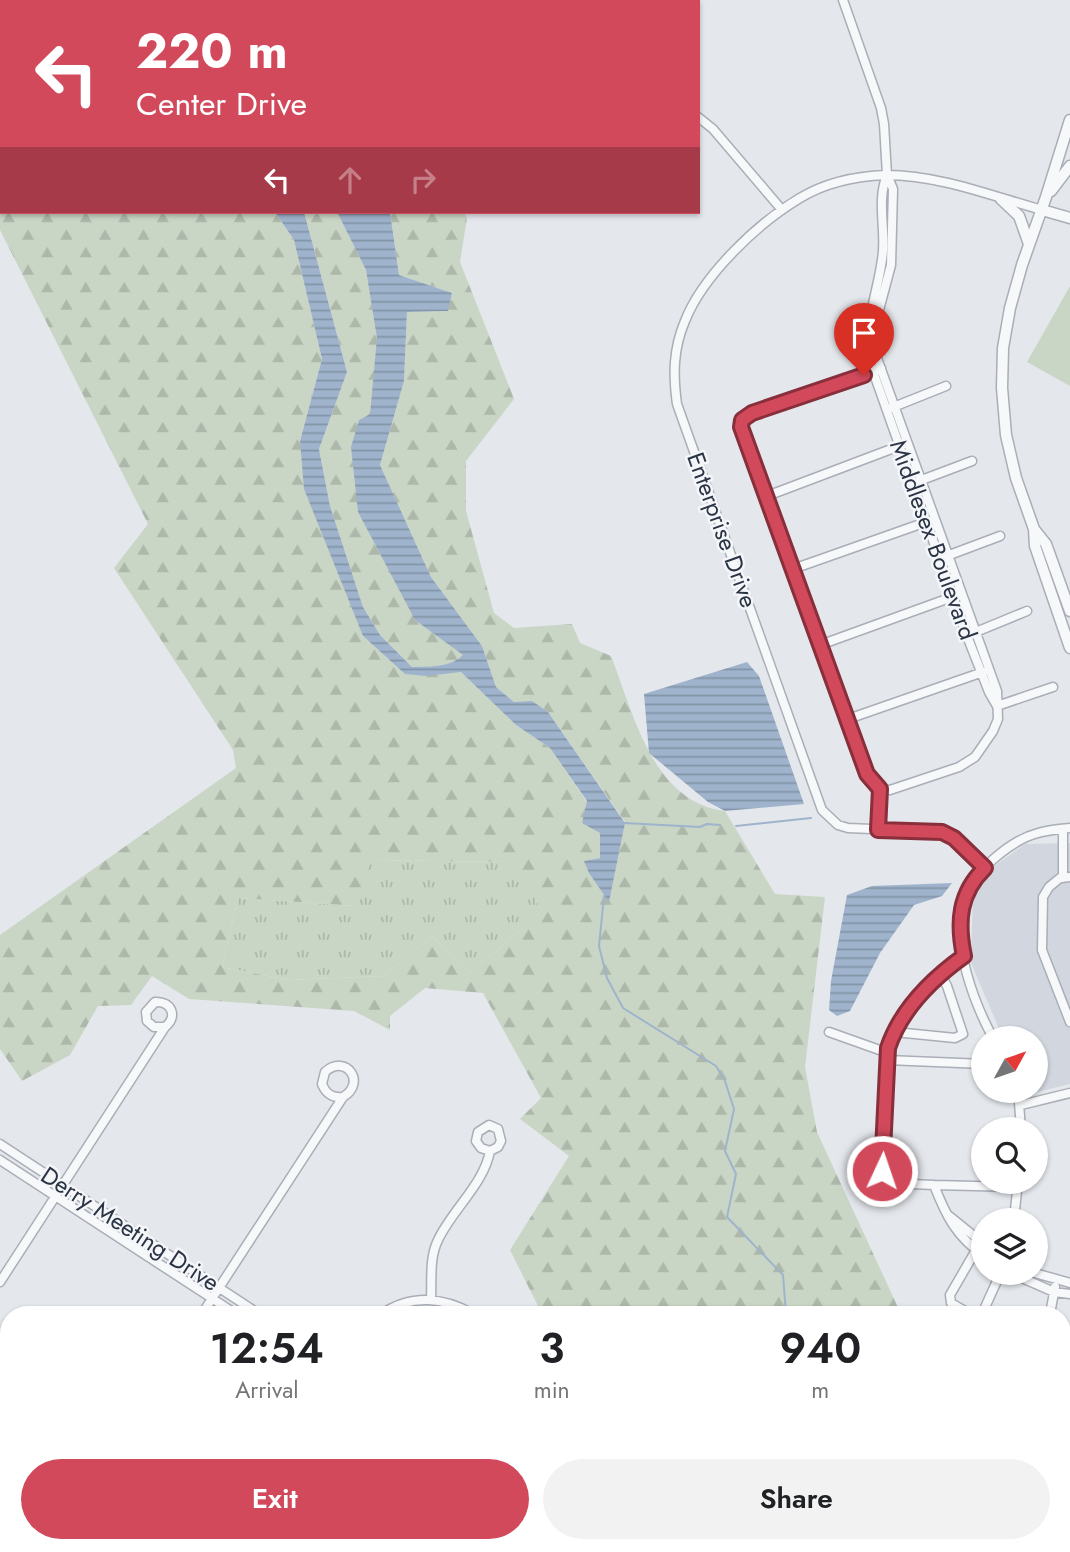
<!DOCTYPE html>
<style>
:root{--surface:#fff;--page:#f2f2f2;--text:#202124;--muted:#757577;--accent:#d1495b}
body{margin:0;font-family:Jost,sans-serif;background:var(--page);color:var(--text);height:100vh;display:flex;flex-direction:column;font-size:26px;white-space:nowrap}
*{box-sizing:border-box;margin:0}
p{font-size:23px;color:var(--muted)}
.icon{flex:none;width:38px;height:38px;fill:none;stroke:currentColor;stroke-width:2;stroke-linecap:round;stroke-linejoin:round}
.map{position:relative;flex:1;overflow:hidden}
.sheet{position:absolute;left:0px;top:1306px;width:1071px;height:247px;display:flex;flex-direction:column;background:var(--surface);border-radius:28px 28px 0 0;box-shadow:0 2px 5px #0004}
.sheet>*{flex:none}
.top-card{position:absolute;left:0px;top:0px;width:700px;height:214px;box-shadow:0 2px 5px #0004;background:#d1495b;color:#fff;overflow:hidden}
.needle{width:46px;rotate:50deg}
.buttons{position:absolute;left:971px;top:1026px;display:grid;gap:14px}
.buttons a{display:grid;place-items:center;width:77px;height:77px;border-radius:50%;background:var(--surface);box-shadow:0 2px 5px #0004;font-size:35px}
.pin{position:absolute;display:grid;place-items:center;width:60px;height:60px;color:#fff;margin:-72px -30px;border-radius:50% 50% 50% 0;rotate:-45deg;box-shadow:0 0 7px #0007}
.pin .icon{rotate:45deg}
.me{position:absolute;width:77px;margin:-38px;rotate:3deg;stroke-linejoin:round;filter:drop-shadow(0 0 5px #0008)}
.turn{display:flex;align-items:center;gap:24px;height:147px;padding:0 21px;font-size:32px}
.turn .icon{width:91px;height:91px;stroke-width:2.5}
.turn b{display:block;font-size:49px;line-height:60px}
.lanes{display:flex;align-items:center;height:66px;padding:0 21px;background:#0003;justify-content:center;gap:35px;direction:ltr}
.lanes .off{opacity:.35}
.eta{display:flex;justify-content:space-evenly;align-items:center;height:119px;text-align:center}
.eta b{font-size:42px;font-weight:600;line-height:49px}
.cta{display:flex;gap:14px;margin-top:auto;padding:14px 21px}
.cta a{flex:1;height:80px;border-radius:42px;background:var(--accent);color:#fff;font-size:28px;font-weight:600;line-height:80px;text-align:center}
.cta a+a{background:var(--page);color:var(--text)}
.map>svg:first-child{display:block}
.built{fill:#d2d6de}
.grass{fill:url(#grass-tufts)}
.forest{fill:url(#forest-firs);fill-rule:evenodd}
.garden{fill:#c9d6c5}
.water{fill:url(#water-rules)}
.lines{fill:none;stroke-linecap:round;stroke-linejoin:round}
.stream{stroke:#9fb4cc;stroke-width:2}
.minor-casing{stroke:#a9aeb7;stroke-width:11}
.tertiary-casing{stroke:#a9aeb7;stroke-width:13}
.minor{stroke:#f7f8fa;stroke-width:8}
.tertiary{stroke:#f7f8fa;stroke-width:10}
.route-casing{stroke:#882f3b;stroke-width:18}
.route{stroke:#d1495b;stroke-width:12}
.labels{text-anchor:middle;stroke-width:5;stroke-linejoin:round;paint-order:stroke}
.street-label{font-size:24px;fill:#2b3445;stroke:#f4f6f9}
</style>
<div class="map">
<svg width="1070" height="1552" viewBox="0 0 1070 1552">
<defs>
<pattern id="grass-tufts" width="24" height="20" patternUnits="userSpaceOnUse" patternTransform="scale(1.75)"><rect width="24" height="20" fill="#c9d6c5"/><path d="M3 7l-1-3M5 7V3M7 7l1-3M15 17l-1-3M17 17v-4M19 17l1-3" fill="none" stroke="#adb8ab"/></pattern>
<pattern id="forest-firs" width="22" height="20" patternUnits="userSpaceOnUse" patternTransform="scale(1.75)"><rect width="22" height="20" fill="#c9d6c5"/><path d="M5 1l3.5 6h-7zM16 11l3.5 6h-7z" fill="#adb8ab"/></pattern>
<pattern id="water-rules" width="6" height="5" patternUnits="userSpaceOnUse" patternTransform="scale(1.75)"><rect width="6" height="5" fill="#9fb4cc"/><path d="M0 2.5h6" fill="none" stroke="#8293a7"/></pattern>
</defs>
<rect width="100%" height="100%" fill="#e4e7ec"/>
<path class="built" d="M 1070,843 L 1070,1084 L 1028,1094 L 1026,1090 L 1036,1090 L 1036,1038 L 1003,1038 L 971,963 L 973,890 L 989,870 L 1025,844 Z"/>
<path class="grass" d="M 370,860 L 516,862 L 542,911 L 471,973 L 432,936 L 384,976 L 288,980 L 222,967 L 238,898 L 356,906 Z"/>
<path class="forest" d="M 0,0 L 109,2 L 2,2 L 2,212 L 275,212 L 294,240 L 322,359 L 300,441 L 363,636 L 405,674 L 461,672 L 516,725 L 550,748 L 587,802 L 600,833 L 600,858 L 585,861 L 609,901 L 625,822 L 548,712 L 532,702 L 514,702 L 496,687 L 482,646 L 431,577 L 380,465 L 404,381 L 407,312 L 447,311 L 452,293 L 399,275 L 390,212 L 464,212 L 467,218 L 460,262 L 514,399 L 466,461 L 466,511 L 494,613 L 514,628 L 572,624 L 580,643 L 611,656 C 634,714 652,802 725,811 L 775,894 L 825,897 L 805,1067 L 817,1132 L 901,1314 L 542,1314 L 510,1250 L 569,1156 L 520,1119 L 541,1098 L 483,993 L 425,988 L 390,1016 L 390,1030 L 354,1011 L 189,999 L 152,976 L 131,1005 L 98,1006 L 70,1055 L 22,1081 L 0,1049 L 0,935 L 236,768 L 233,750 L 114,568 L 148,524 L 0,230 ZM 371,860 L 515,862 L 542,911 L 471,973 L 432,936 L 384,976 L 288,980 L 222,967 L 238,898 L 356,906 Z
M 304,212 L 337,212 L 366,270 L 378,338 L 370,414 L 359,420 L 415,620 L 464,655 C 450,668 430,666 412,667 L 380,635 L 363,607 L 330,506 L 319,449 L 347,372 Z
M 1062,1463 L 1070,1473 L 1070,1552 L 521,1552 L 520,1544 L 579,1544 L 583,1548 L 623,1547 L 626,1544 L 1062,1544 Z"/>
<path class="garden" d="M 1070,286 L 1070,386 L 1027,362 Z"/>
<path class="water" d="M 275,212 L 304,212 L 347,372 L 319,449 L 330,506 L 363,607 L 380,635 L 412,667 C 430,666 450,668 463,655 L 415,620 L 358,512 L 351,447 L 359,420 L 370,414 L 377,338 L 366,270 L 337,212 L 390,212 L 399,275 L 452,293 L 448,311 L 407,312 L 404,381 L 380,465 L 431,577 L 482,646 L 496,687 L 514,702 L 532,701 L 548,712 L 625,823 L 609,902 L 589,873 L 584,861 L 600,858 L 600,833 L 582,823 L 587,801 L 550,748 L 516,725 L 461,672 L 426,676 L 405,674 L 363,636 L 304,489 L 300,441 L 322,359 L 294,240 Z
M 747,662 L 759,676 L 804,804 L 725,811 L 708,802 L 649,753 L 644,694 Z
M 952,883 L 942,896 L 914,905 L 880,953 L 850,1011 L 837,1016 L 829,1010 L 831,981 L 847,895 L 872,886 Z"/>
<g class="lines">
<path class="stream" d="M 624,823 L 700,827 L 707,824 L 720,825
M 736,826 L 811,818
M 604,896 L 599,946 L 607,978 L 623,1008 L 716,1066 L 725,1081 L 734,1109 L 725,1151 L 736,1174 L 727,1217 L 783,1275 L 786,1314
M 987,1544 L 997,1552"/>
<g class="minor-casing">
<path id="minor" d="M 843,0 L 881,108 L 884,124 L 887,175 L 893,189 L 891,265 L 879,310 L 876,329 L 877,358 L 997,691 L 998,719 L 993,731 L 975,757 L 959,767 L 890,790 L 880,789
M 698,117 L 713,129 L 782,210
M 887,175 C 877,199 885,226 883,251 C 880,288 863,322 869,360 L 967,636 L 989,692 L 997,706
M 891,408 L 946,386
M 919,481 L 972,461
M 767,496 L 902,445
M 944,557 L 1000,536
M 793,569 L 929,521
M 971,634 L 1027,611
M 820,645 L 955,596
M 997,706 L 1053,687
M 848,719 L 983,672
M 878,830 L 880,789 L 868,774 L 741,427 L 742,420 L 752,413 L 881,368
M 985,868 L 953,838 L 942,832 L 848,828 L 838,825 L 822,810 L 677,404 C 673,375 673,349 685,321 C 703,275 758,223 800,198 C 825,183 857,176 886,175 C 939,175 992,196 1042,210
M 1070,877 L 1060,878 L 1049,887 L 1043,897 L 1042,950 L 1070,1022
M 1063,878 L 1063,829
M 964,956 C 932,979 901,1009 888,1048 L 882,1171 L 884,1177 L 889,1183 L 934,1185 C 946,1216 956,1236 984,1256
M 829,1032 L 888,1053
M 895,1032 L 955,1038 L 963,1034 L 947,986 L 940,973
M 993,1038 C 974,1003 952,944 962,904 C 968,875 1011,840 1038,833 C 1048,830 1059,829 1070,828
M 887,1060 L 984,1064
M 1018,1090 L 1021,1129
M 1021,1105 L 1070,1093
M 0,1144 L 259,1314
M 0,1160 L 236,1314
M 934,1185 L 1017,1187
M 948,1215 L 984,1244
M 1014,1220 L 1018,1181
M 1008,1272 L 1054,1292 L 1070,1294
M 1031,1272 L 1070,1283
M 0,1282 L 165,1027 C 178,1017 172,1001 155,1002 L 146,1012 L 147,1021 L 154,1027 L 165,1027
M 431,1299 C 432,1280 429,1258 438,1240 C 452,1210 484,1184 490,1151 L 498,1147 L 501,1141 L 498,1129 L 489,1125 L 478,1132 L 476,1141 L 481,1148 L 490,1151
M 202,1314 L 343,1097 C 367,1083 346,1053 325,1072 L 322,1084 C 326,1094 332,1098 343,1097
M 382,1314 C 411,1294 444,1297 473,1314
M 970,1314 L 951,1303 L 950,1295 L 976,1250
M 982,1314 L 1001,1272
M 1050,1314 L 1055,1287
M 1062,1366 L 1070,1397
M 1062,1412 L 1070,1409
M 450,1544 L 451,1552
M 116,1552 L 116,1544
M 289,1552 L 289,1544"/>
</g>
<g class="tertiary-casing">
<path id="tertiary" d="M 1070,120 L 1046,197 L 1022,265 L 1010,308 L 1003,348 L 1002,388 L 1006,435 L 1016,478 L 1034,529 L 1035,546 L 1070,648
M 1051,191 L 1070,166
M 1001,199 L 1019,216 L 1029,244
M 1042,210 L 1070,218
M 1034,529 L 1046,544 L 1070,611"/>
</g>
<use href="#minor" class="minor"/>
<use href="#tertiary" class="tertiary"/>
</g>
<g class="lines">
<g class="route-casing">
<path id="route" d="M 864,375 L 752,413 L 742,420 L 741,427 L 867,774 L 880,789 L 878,830 L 942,832 L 954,838 L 985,868 C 959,893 957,922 964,956 C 932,979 901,1009 888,1048 L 882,1171"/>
</g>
<use href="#route" class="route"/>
</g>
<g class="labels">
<g class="street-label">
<text transform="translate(722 530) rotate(70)" y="8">Enterprise Drive</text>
<text transform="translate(933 540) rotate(70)" y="8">Middlesex Boulevard</text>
<text transform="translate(130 1229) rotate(33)" y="8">Derry Meeting Drive</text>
</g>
</g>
</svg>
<div class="buttons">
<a><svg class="needle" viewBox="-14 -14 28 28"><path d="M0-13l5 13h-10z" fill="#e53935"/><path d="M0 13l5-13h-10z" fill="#757577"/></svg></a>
<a><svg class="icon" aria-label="search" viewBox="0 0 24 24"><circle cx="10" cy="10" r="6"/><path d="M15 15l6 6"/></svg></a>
<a><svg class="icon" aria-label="layers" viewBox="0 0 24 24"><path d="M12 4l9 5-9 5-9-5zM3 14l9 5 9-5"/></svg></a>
</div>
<div class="pin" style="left:864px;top:375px;background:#d93025"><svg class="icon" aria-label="arrive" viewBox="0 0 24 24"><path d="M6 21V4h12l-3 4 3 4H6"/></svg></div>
<svg class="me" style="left:882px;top:1171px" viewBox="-20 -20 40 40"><circle r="17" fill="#d1495b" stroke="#fff" stroke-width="3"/><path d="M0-11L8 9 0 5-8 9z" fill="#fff"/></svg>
<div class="top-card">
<div class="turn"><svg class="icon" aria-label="left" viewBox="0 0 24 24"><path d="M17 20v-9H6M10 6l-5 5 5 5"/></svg><div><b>220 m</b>Center Drive</div></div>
<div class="lanes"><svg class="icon" aria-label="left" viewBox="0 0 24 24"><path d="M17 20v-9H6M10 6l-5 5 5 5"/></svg><svg class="icon off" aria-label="ahead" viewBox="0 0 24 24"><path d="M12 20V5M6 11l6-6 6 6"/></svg><svg class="icon off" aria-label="right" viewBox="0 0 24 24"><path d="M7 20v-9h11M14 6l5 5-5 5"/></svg></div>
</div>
<section class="sheet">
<div class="eta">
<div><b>12:54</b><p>Arrival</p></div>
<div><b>3</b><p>min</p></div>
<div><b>940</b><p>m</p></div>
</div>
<div class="cta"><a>Exit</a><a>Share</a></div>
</section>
</div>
